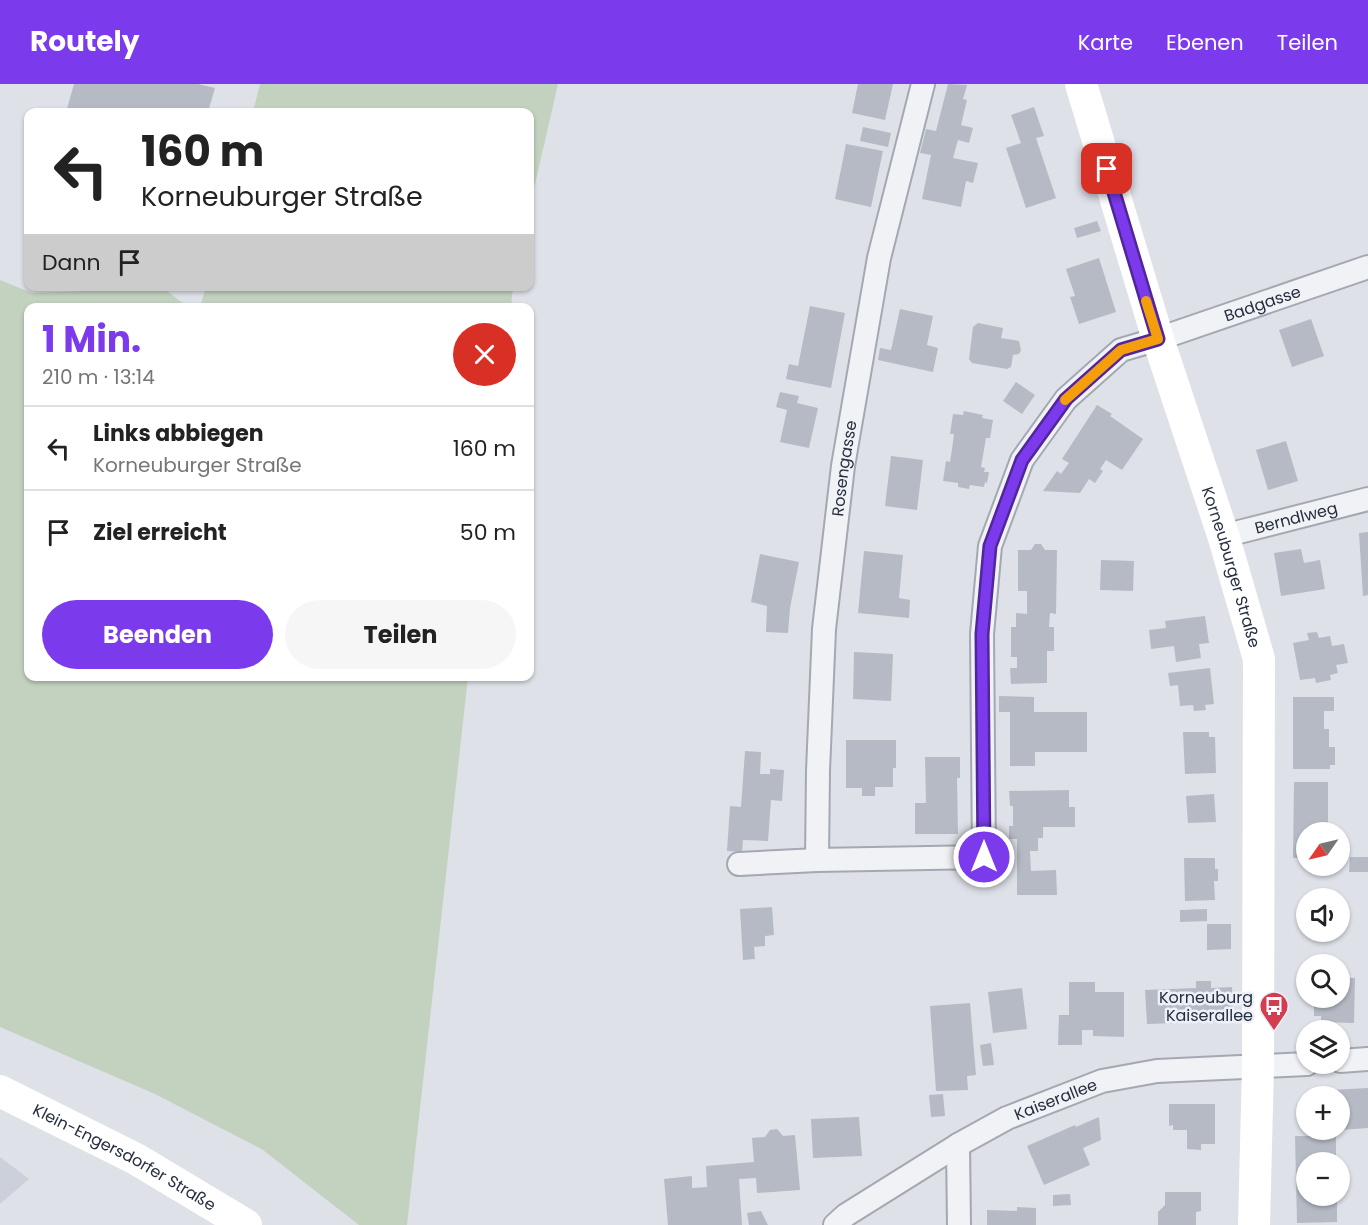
<!DOCTYPE html>
<html lang="de">
<meta charset="utf-8">
<style>
:root{--surface:#fff;--page:#f6f6f6;--text:#222;--muted:#767676;--line:#e0e0e0;--accent:#7c3aed}
body{margin:0;font-family:Poppins,sans-serif;background:var(--page);color:var(--text);height:100vh;display:flex;flex-direction:column;font-size:22px;white-space:nowrap}
*{box-sizing:border-box;margin:0}
p{font-size:20px;color:var(--muted)}
.icon{flex:none;width:33px;height:33px;fill:none;stroke:currentColor;stroke-width:2;stroke-linecap:round;stroke-linejoin:round}
.map{position:relative;flex:1;overflow:hidden}
.drawer{position:absolute;left:24px;top:219px;width:510px;height:378px;display:flex;flex-direction:column;background:var(--surface);border-radius:12px;box-shadow:0 2px 4px #0004}
.drawer>*{flex:none}
.guide{position:absolute;left:24px;top:24px;width:510px;height:183px;border-radius:12px;box-shadow:0 2px 4px #0004;background:#fff;color:var(--text);overflow:hidden}
.needle{width:39px;rotate:236deg}
.fabs{position:absolute;left:1296px;top:738px;display:grid;gap:12px}
.fabs a{display:grid;place-items:center;width:54px;height:54px;border-radius:50%;background:var(--surface);box-shadow:0 2px 4px #0004;font-size:30px}
.pin{position:absolute;display:grid;place-items:center;width:51px;height:51px;color:#fff;margin:-26px;border-radius:12px;box-shadow:0 3px 9px #0006}
.me{position:absolute;width:66px;margin:-33px;rotate:0deg;stroke-linejoin:round;filter:drop-shadow(0 0 4px #0008)}
.turn{display:flex;align-items:center;gap:21px;height:126px;padding:0 18px;font-size:27px}
.turn .icon{width:78px;height:78px;stroke-width:2.5}
.turn b{display:block;font-size:42px;line-height:51px}
.then{display:flex;align-items:center;height:57px;padding:0 18px;background:#0003;gap:12px;font-size:22px}
.round{display:grid;place-items:center;flex:none;width:63px;height:63px;border-radius:32px;background:var(--page)}
.headline{display:flex;align-items:center;justify-content:space-between;height:102px;padding:0 18px}
h1{font-size:36px;font-weight:700;line-height:45px;color:var(--accent)}
.button{display:flex;gap:12px;margin-top:auto;padding:12px 18px}
.button a{flex:1;height:69px;border-radius:36px;background:var(--accent);color:#fff;font-size:24px;font-weight:700;line-height:69px;text-align:center}
.button a+a{background:var(--page);color:var(--text)}
ul{padding:0;list-style:none}
li{display:flex;align-items:center;gap:18px;height:84px;padding:0 18px;border-top:2px solid var(--line)}
li div{flex:1}
li b{display:block;font-size:22px}
li em{font-style:normal}
header{display:flex;align-items:center;gap:36px;box-sizing:border-box;height:84px;padding:0 30px;background:var(--accent);color:#fff}
header strong{font-size:28px}
nav{display:flex;gap:33px;margin-inline-start:auto;font-size:21px}
.map>svg:first-child{display:block}
.built{fill:#ccd0da}
.green{fill:#c3d2bf}
.building{fill:#b5bac5}
.lines{fill:none;stroke-linecap:round;stroke-linejoin:round}
.street-casing{stroke:#a3a8b2;stroke-width:26}
.street{stroke:#f1f2f6;stroke-width:22}
.secondary{stroke:#fff;stroke-width:32}
.route-casing{stroke:#51269a;stroke-width:15}
.route{stroke:#7c3aed;stroke-width:10}
.slow{stroke:#f59e0b;stroke-width:10}
.labels{text-anchor:middle;stroke-width:5;stroke-linejoin:round;paint-order:stroke}
.street-label{font-size:16px;fill:#262f3f;stroke:#edf0f6}
.poi-label{font-size:16px;fill:#262f3f;stroke:#edf0f6;text-anchor:end}
</style>
<header>
<strong>Routely</strong>
<nav><a>Karte</a><a>Ebenen</a><a>Teilen</a></nav>
</header>
<div class="map">
<svg width="1368" height="1141" viewBox="0 0 1368 1141">
<rect width="100%" height="100%" fill="#dee1e8"/>
<path class="built" d="M 0,1073 L 29,1095 L 0,1120 Z"/>
<path class="green" d="M 260,0 L 558,0 L 530,122 L 530,28 L 253,28 Z
M 0,196 L 32,209 L 163,204 L 188,223 L 28,224 L 28,592 L 468,593 L 407,1141 L 359,1141 L 263,1066 L 155,1010 L 0,943 Z
M 206,203 L 206,202 L 513,203 L 511,223 L 200,223 Z"/>
<path class="building" d="M 74,0 L 198,0 L 215,4 L 208,28 L 66,28 Z
M 858,0 L 893,0 L 885,36 L 852,29 Z
M 948,0 L 967,1 L 963,15 L 967,16 L 961,41 L 973,44 L 969,59 L 958,56 L 953,74 L 978,79 L 973,99 L 966,97 L 961,123 L 922,115 L 931,71 L 920,69 L 926,45 L 936,47 Z
M 1034,23 L 1044,52 L 1036,54 L 1056,114 L 1026,124 L 1006,64 L 1021,59 L 1011,31 Z
M 863,43 L 891,49 L 888,63 L 860,57 Z
M 846,60 L 883,67 L 871,123 L 835,115 Z
M 1097,137 L 1101,147 L 1077,154 L 1074,144 Z
M 1099,174 L 1116,228 L 1079,240 L 1070,213 L 1075,212 L 1066,185 Z
M 810,222 L 845,229 L 831,304 L 786,295 L 789,280 L 798,282 Z
M 900,225 L 933,232 L 927,261 L 938,264 L 933,288 L 878,276 L 880,264 L 891,266 Z
M 1311,235 L 1324,272 L 1292,283 L 1279,246 Z
M 978,239 L 1003,244 L 1001,254 L 1019,257 L 1021,266 L 1019,270 L 1013,271 L 1011,283 L 1007,285 L 972,279 L 969,275 L 973,243 Z
M 1016,298 L 1035,311 L 1022,330 L 1003,317 Z
M 780,308 L 799,312 L 797,319 L 818,324 L 809,364 L 780,358 L 787,326 L 776,323 Z
M 1097,321 L 1112,330 L 1110,332 L 1143,355 L 1122,386 L 1106,376 L 1100,385 L 1103,387 L 1095,399 L 1089,395 L 1080,409 L 1043,407 L 1057,387 L 1061,390 L 1069,379 L 1062,375 Z
M 964,327 L 983,331 L 982,334 L 993,336 L 990,354 L 986,354 L 981,383 L 985,384 L 984,388 L 989,388 L 987,399 L 985,398 L 984,403 L 970,401 L 969,405 L 958,403 L 958,399 L 943,397 L 946,377 L 950,378 L 952,365 L 954,350 L 950,350 L 953,330 L 963,331 Z
M 1286,357 L 1298,397 L 1268,406 L 1256,366 Z
M 891,372 L 923,376 L 917,426 L 885,422 Z
M 1368,448 L 1368,511 L 1363,512 L 1359,449 Z
M 1035,460 L 1041,460 L 1045,466 L 1057,466 L 1056,530 L 1050,529 L 1049,543 L 1054,543 L 1054,567 L 1047,567 L 1047,599 L 1011,600 L 1010,584 L 1017,584 L 1017,573 L 1011,573 L 1011,543 L 1016,543 L 1016,529 L 1027,530 L 1027,507 L 1018,507 L 1018,466 L 1031,466 Z
M 1301,465 L 1304,479 L 1320,476 L 1325,505 L 1281,512 L 1274,469 Z
M 864,467 L 903,471 L 899,514 L 910,516 L 909,534 L 858,529 Z
M 760,470 L 799,478 L 790,524 L 788,549 L 766,548 L 767,522 L 751,518 Z
M 1101,476 L 1134,477 L 1133,507 L 1100,506 Z
M 1205,532 L 1209,559 L 1199,560 L 1201,574 L 1176,578 L 1174,562 L 1151,565 L 1149,546 L 1166,544 L 1165,537 Z
M 1317,548 L 1319,554 L 1330,552 L 1332,562 L 1344,560 L 1348,579 L 1336,581 L 1338,589 L 1330,591 L 1331,596 L 1316,599 L 1315,594 L 1300,596 L 1293,559 L 1309,556 L 1307,549 Z
M 854,568 L 893,570 L 891,617 L 853,615 Z
M 1210,584 L 1214,620 L 1205,621 L 1206,626 L 1194,627 L 1193,621 L 1180,622 L 1178,601 L 1170,602 L 1168,589 Z
M 999,612 L 1034,613 L 1034,628 L 1087,628 L 1087,668 L 1035,668 L 1035,682 L 1010,682 L 1010,628 L 999,628 Z
M 1293,613 L 1334,613 L 1334,627 L 1324,627 L 1324,645 L 1329,645 L 1329,663 L 1335,663 L 1335,681 L 1330,681 L 1330,685 L 1293,685 Z
M 1183,648 L 1209,648 L 1209,653 L 1215,653 L 1216,689 L 1185,690 Z
M 846,656 L 896,656 L 896,684 L 893,684 L 893,703 L 875,703 L 875,712 L 862,712 L 862,704 L 846,704 Z
M 745,667 L 761,668 L 760,690 L 770,690 L 770,685 L 784,686 L 782,717 L 771,716 L 768,757 L 743,756 L 742,768 L 727,767 L 730,722 L 741,723 Z
M 925,673 L 960,673 L 960,694 L 957,694 L 958,750 L 915,750 L 915,719 L 926,719 Z
M 1294,698 L 1328,698 L 1328,748 L 1306,748 L 1306,774 L 1293,774 Z
M 1069,706 L 1069,723 L 1075,723 L 1075,743 L 1043,743 L 1043,754 L 1038,754 L 1038,767 L 1030,767 L 1031,787 L 1056,786 L 1057,811 L 1017,811 L 1017,755 L 1009,755 L 1009,742 L 1013,742 L 1013,722 L 1010,722 L 1009,707 Z
M 1214,710 L 1216,738 L 1188,739 L 1186,712 Z
M 1350,773 L 1368,773 L 1368,788 L 1349,788 Z
M 1184,774 L 1215,774 L 1215,785 L 1218,785 L 1218,797 L 1214,797 L 1215,816 L 1185,817 Z
M 772,823 L 774,851 L 765,852 L 765,862 L 754,863 L 755,875 L 743,876 L 740,825 Z
M 1207,825 L 1207,837 L 1180,838 L 1180,826 Z
M 1207,840 L 1231,840 L 1231,865 L 1207,866 Z
M 1340,894 L 1355,894 L 1354,939 L 1321,938 L 1321,932 L 1314,932 L 1314,914 L 1340,914 Z
M 1196,897 L 1211,897 L 1211,904 L 1232,903 L 1233,937 L 1147,940 L 1145,906 L 1196,904 Z
M 1069,898 L 1095,898 L 1095,908 L 1124,908 L 1124,953 L 1093,952 L 1093,946 L 1082,946 L 1082,961 L 1058,961 L 1059,931 L 1069,931 Z
M 1022,904 L 1027,945 L 993,949 L 988,908 Z
M 970,919 L 976,991 L 967,992 L 968,1006 L 936,1007 L 930,922 Z
M 991,959 L 994,981 L 983,982 L 980,961 Z
M 1368,1004 L 1368,1044 L 1340,1046 L 1340,1012 L 1313,1012 L 1312,1007 Z
M 943,1010 L 945,1032 L 931,1033 L 929,1011 Z
M 1169,1020 L 1215,1020 L 1215,1060 L 1201,1060 L 1201,1066 L 1187,1065 L 1187,1046 L 1173,1046 L 1173,1041 L 1169,1042 Z
M 859,1033 L 862,1072 L 813,1074 L 811,1035 Z
M 1099,1033 L 1101,1056 L 1083,1064 L 1090,1081 L 1044,1101 L 1027,1062 L 1075,1041 L 1076,1043 Z
M 777,1045 L 783,1052 L 795,1051 L 800,1106 L 757,1109 L 756,1094 L 739,1095 L 742,1141 L 668,1141 L 664,1095 L 692,1092 L 692,1104 L 707,1103 L 706,1082 L 754,1078 L 752,1054 L 765,1053 L 770,1046 Z
M 1314,1046 L 1336,1046 L 1336,1078 L 1306,1078 L 1306,1112 L 1337,1112 L 1337,1138 L 1297,1139 L 1295,1052 L 1315,1052 Z
M 1165,1108 L 1201,1108 L 1201,1127 L 1196,1128 L 1196,1141 L 1158,1141 L 1158,1128 L 1165,1121 Z
M 1070,1110 L 1071,1121 L 1053,1122 L 1053,1111 Z
M 1017,1123 L 1036,1124 L 1036,1141 L 987,1141 L 987,1126 L 1017,1127 Z
M 761,1127 L 768,1141 L 749,1141 L 747,1129 Z"/>
<g class="lines">
<g class="street-casing">
<g id="street">
<path id="s1" d="M 1224,454 L 1239,448 L 1368,415"/>
<path id="s2" d="M 817,776 L 818,687 L 824,545 L 843,382 L 879,174 L 923,0"/>
<path id="s3" d="M 739,780 L 817,776 L 984,773 L 982,550 L 990,462 L 1022,376 L 1066,315 L 1121,266 L 1158,255 L 1368,183"/>
<path d="M 1340,977 L 1368,975"/>
<path d="M 958,1061 L 959,1141"/>
<path id="s4" d="M 835,1141 L 846,1131 L 958,1061 L 1007,1034 L 1102,997 L 1157,987 L 1307,980"/>
</g>
</g>
<use href="#street" class="street"/>
<g class="secondary">
<path id="s5" d="M 1081,0 L 1158,255 L 1224,454 L 1259,575 L 1258,983 L 1254,1141"/>
<path id="s6" d="M 0,1007 L 136,1075 L 246,1141"/>
</g>
</g>
<g class="lines">
<g class="route-casing">
<path id="route" d="M 984,773 L 982,550 L 990,462 L 1022,376 L 1066,315 L 1121,266 L 1158,255 L 1107,85"/>
</g>
<use href="#route" class="route"/>
<path class="slow" d="M 1065,316 L 1121,266 L 1158,255 L 1146,217"/>
</g>
<defs>
<g id="bus-pin" transform="scale(1.5)"><path d="M0 17L-7.5 6A9.5 9.5 0 1 1 7.5 6Z" fill="#d23d50" stroke="#edf0f6"/><path d="M-5-6H5V4H4V6H2V4H-2V6H-4V4H-5ZM-3.5-4V0h7V-4ZM-3.5 1.2v1.5H-2V1.2ZM2 1.2v1.5H3.5V1.2Z" fill="#fff"/></g>
</defs>
<g fill-rule="evenodd">
<use href="#bus-pin" x="1274" y="922"/>
</g>
<g class="labels">
<g class="street-label">
<text dy="6" stroke="none"><textPath href="#s3" startOffset="946">Badgasse</textPath></text>
<text dy="6" stroke="none"><textPath href="#s2" startOffset="393">Rosengasse</textPath></text>
<text dy="6" stroke="none"><textPath href="#s1" startOffset="75">Berndlweg</textPath></text>
<text dy="6" stroke="none"><textPath href="#s5" startOffset="506">Korneuburger Straße</textPath></text>
<text dy="6" stroke="none"><textPath href="#s4" startOffset="255">Kaiserallee</textPath></text>
<text dy="6" stroke="none"><textPath href="#s6" startOffset="141">Klein-Engersdorfer Straße</textPath></text>
</g>
<g class="poi-label">
<text x="1253" y="919">Korneuburg<tspan x="1253" dy="18">Kaiserallee</tspan></text>
</g>
</g>
</svg>
<div class="fabs">
<a><svg class="needle" viewBox="-14 -14 28 28"><path d="M0-13l5 13h-10z" fill="#e53935"/><path d="M0 13l5-13h-10z" fill="#767676"/></svg></a>
<a><svg class="icon" aria-label="sound" viewBox="0 0 24 24"><path d="M4 9h4l5-4v14l-5-4H4zM17 9q2 3 0 6"/></svg></a>
<a><svg class="icon" aria-label="search" viewBox="0 0 24 24"><circle cx="10" cy="10" r="6"/><path d="M15 15l6 6"/></svg></a>
<a><svg class="icon" aria-label="layers" viewBox="0 0 24 24"><path d="M12 4l9 5-9 5-9-5zM3 14l9 5 9-5"/></svg></a>
<a>+</a>
<a>−</a>
</div>
<div class="pin" style="left:1107px;top:85px;background:#d93025"><svg class="icon" aria-label="arrive" viewBox="0 0 24 24"><path d="M6 21V4h12l-3 4 3 4H6"/></svg></div>
<svg class="me" style="left:984px;top:773px" viewBox="-20 -20 40 40"><circle r="17" fill="#7c3aed" stroke="#fff" stroke-width="3"/><path d="M0-11L8 9 0 5-8 9z" fill="#fff"/></svg>
<div class="guide">
<div class="turn"><svg class="icon" aria-label="left" viewBox="0 0 24 24"><path d="M17 20v-9H6M10 6l-5 5 5 5"/></svg><div><b>160 m</b>Korneuburger Straße</div></div>
<div class="then">Dann<svg class="icon" aria-label="arrive" viewBox="0 0 24 24"><path d="M6 21V4h12l-3 4 3 4H6"/></svg></div>
</div>
<section class="drawer">
<div class="headline"><div><h1>1 Min.</h1><p>210 m · 13:14</p></div><a class="round" style="background:#d93025;color:#fff"><svg class="icon" aria-label="close" viewBox="0 0 24 24"><path d="M6 6l12 12M18 6L6 18"/></svg></a></div>
<ul>
<li><svg class="icon" aria-label="left" viewBox="0 0 24 24"><path d="M17 20v-9H6M10 6l-5 5 5 5"/></svg><div><b>Links abbiegen</b><p>Korneuburger Straße</p></div><em>160 m</em></li>
<li><svg class="icon" aria-label="arrive" viewBox="0 0 24 24"><path d="M6 21V4h12l-3 4 3 4H6"/></svg><div><b>Ziel erreicht</b></div><em>50 m</em></li>
</ul>
<div class="button"><a>Beenden</a><a>Teilen</a></div>
</section>
</div>
